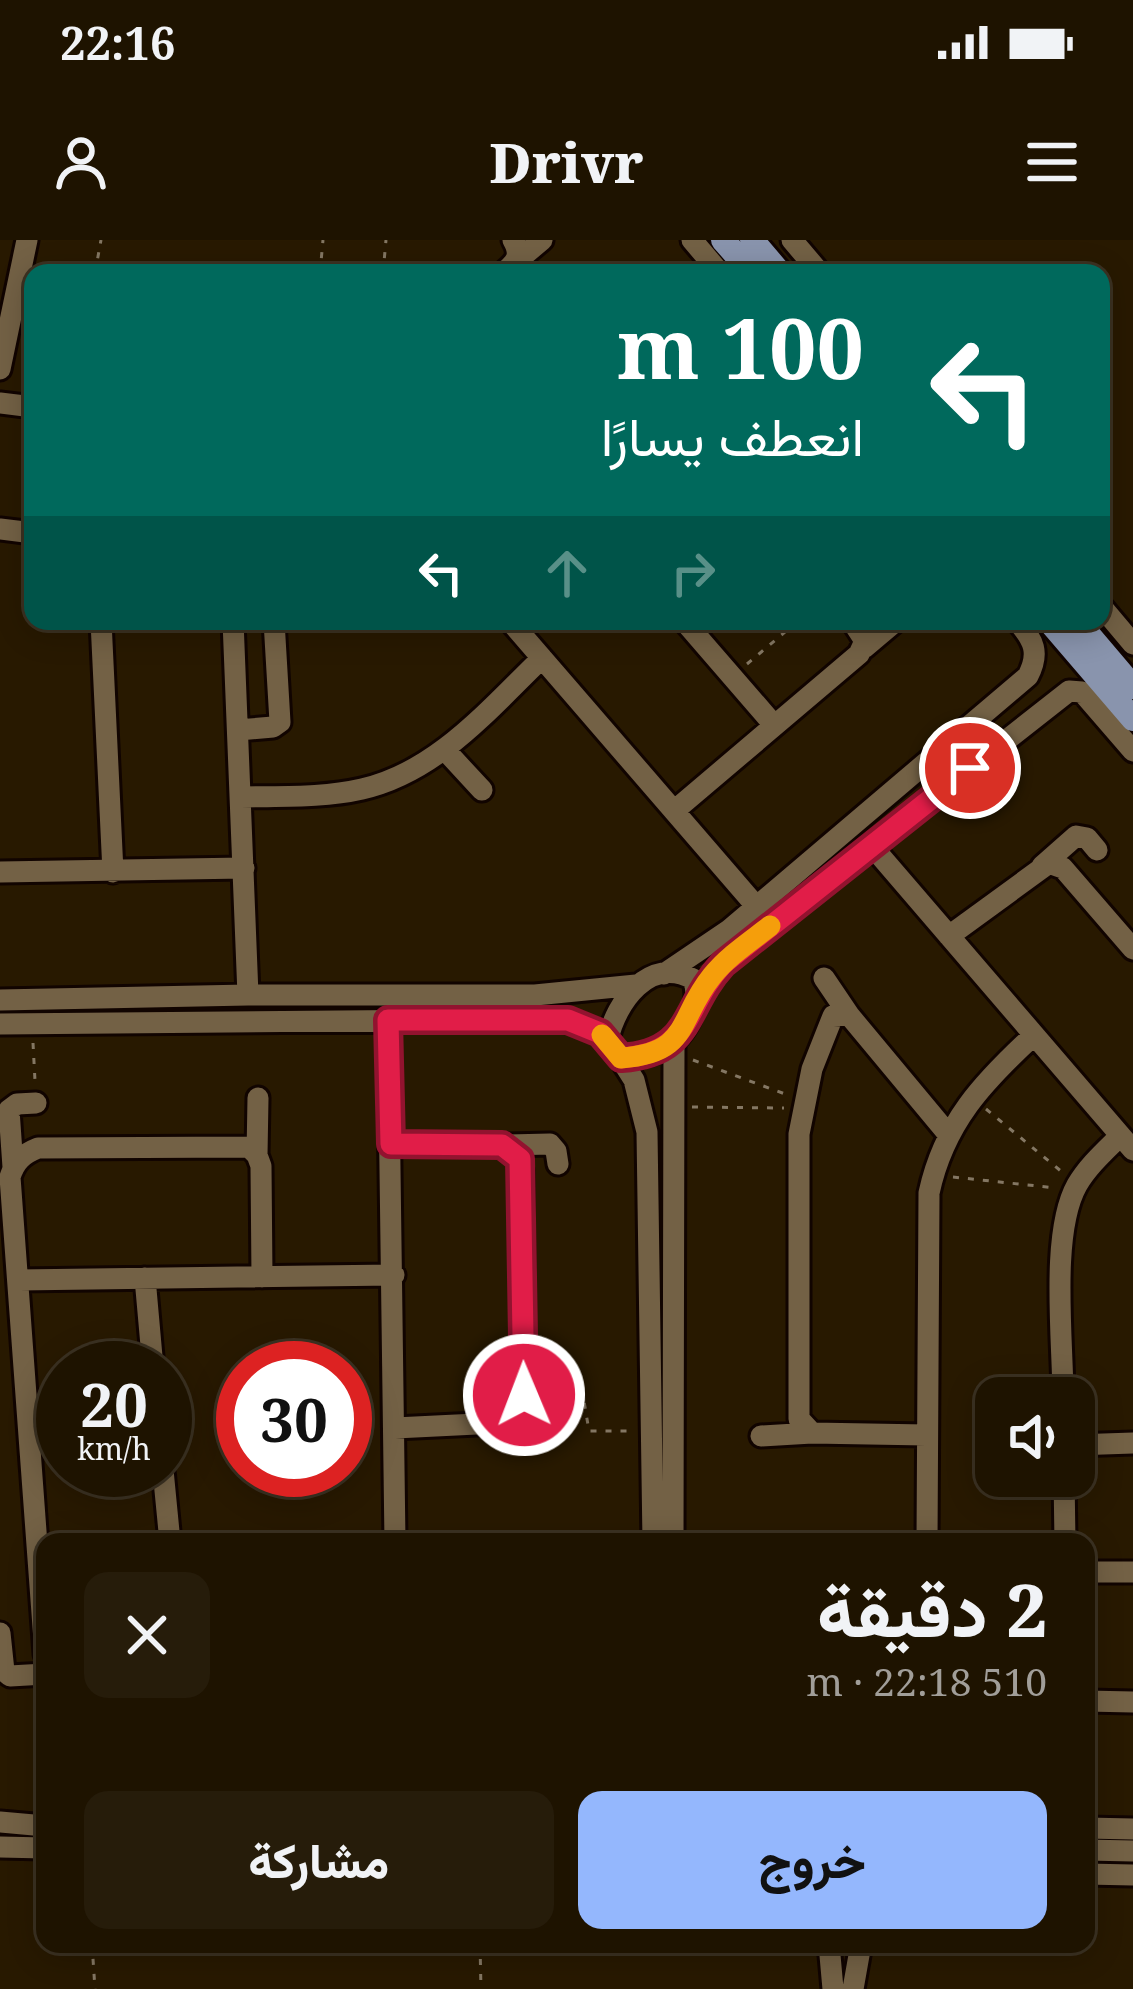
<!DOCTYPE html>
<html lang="ar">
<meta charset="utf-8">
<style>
:root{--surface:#1e1300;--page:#261c0a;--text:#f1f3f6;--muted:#a19e99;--line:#3c3222;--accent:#94b7fd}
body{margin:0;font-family:"Noto Serif",Vazirmatn,serif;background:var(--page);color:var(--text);direction:rtl;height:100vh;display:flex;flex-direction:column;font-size:45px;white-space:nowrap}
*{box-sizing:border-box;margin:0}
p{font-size:39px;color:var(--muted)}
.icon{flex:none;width:66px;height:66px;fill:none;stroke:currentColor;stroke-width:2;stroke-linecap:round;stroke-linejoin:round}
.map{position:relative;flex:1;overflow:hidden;direction:ltr}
.panel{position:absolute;left:36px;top:1293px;width:1059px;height:420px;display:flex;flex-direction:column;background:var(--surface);border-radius:24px;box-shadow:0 6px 30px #0003,0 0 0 3px var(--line);direction:rtl}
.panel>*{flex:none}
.guide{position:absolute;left:24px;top:24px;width:1086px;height:366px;border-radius:24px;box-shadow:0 6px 30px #0003,0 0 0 3px var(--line);direction:rtl;background:#00695c;color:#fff;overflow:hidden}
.controls{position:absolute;left:975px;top:1137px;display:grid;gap:24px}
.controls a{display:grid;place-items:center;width:120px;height:120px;border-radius:24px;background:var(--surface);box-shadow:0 6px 30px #0003,0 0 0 3px var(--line);font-size:60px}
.speed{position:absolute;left:36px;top:1101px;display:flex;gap:24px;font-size:60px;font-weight:700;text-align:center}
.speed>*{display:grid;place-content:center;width:156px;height:156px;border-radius:50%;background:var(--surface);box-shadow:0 6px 30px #0003,0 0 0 3px var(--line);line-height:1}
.speed small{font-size:30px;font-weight:400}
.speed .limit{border:18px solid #d22;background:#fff;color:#111}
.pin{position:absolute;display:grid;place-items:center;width:102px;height:102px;color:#fff;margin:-51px;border:6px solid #fff;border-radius:50%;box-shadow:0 3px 12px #0007}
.me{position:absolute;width:132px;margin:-66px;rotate:359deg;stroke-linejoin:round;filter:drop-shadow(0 0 9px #0008)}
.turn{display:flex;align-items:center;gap:42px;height:252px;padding:0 48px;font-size:54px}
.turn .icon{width:156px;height:156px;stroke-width:2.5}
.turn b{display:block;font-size:84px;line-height:102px}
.lanes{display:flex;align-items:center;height:114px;padding:0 48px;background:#0003;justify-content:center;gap:60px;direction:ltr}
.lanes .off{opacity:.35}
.round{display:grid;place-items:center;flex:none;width:126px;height:126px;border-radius:24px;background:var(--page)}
.head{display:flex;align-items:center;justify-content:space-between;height:204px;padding:0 48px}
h1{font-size:72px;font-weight:800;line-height:90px}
.primary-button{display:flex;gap:24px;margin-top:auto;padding:24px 48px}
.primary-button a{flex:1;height:138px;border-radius:24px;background:var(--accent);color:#111;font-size:48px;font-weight:800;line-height:138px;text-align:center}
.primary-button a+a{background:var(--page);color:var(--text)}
.status{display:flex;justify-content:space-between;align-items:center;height:84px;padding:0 60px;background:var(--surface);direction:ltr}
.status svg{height:33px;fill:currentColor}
header{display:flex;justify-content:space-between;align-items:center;height:156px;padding:0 48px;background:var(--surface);font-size:54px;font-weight:800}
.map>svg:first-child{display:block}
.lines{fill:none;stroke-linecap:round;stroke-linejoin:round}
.minor-casing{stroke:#110400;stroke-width:27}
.major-casing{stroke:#110400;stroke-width:30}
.path{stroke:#847763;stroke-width:3;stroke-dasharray:6 9;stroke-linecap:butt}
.minor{stroke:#736145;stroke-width:21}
.major{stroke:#8994ad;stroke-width:24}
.route-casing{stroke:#92132f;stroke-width:30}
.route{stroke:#e11d48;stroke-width:21}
.slow{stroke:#f59e0b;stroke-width:21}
</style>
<div class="status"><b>22:16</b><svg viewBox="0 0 49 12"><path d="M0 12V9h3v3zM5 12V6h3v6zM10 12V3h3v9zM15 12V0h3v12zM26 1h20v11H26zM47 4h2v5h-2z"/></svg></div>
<header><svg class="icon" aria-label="menu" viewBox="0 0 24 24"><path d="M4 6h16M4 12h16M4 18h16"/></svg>Drivr<svg class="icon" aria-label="person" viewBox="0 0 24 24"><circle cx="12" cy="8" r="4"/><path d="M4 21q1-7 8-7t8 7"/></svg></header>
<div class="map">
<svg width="1133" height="1749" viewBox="0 0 1133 1749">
<rect width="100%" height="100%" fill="#281900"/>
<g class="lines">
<g class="minor-casing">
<path id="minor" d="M 692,0 L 720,33
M 792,0 L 820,33
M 517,21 L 542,0
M 503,33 C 516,22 522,16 513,0
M 0,129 L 27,0
M 0,163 L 33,167
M 0,289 L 33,293
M 1101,366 L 1133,404
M 101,381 L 113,632
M 233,381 L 248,755
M 510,381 L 756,666
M 684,381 L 774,485
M 864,408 L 896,381
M 238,490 L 273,487 L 280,482 L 274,381
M 445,510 L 482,550
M 241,557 C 281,556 323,558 362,549 C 437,532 489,469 542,418
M 674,571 L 859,414 L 865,401 L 852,381
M 871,605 L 1133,910
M 1042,626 L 1076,596 L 1087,598 L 1097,610
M 0,632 L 244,628
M 949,696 L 1049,623 L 1063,628 L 1133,709
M 664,734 L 729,690 L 1028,436 C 1040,413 1034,400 1017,381
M 824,738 L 849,775
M 0,760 L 248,755 L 535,755 L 636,745
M 696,761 L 712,736 L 735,714 L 1069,451 L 1082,452 L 1133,511
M 388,780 L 395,1302
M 0,784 L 556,779 L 579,783 L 608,799
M 621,818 C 634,817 647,817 659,811 C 684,801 703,764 693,739 C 649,715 616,763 608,799 L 634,840 L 647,892 L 653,1302
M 391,904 L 502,905 L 513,910 L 522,930 L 524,1155 L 519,1170 L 497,1183 L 395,1188
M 503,905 L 550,904 L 556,911 L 558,924
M 257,915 L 258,858
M 13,927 L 9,870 L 17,864 L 36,863
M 145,1038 L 153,1128
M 19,1040 L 394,1035
M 1063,1158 C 1063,1101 1050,993 1077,945 C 1088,926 1105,911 1120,896
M 926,1195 L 812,1193 L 799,1179 L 799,894 L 812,829 L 833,776 L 849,775 L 948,894
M 761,1196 L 812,1193
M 1074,1205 L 1133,1203
M 163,1230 L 170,1302
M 1064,1236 L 1065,1302
M 673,1302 L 674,801
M 927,1302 L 929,953 C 944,883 983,842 1034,795
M 1086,1332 L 1133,1332
M 0,1393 L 4,1431 L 10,1436 L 45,1434
M 45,1414 L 10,937 C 15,921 23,914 38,908 L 249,907 L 257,915 L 261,926 L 262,1037
M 1086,1461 L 1133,1462
M 0,1582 L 45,1586
M 1086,1588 L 1133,1589
M 0,1607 L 45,1608
M 1086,1610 L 1133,1611
M 1086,1634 L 1133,1635
M 829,1704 L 833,1749
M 853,1749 L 861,1704"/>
</g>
<g class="major-casing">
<path id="major" d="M 723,0 L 752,33
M 752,0 L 780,33
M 1049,381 L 1133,479
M 1077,381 L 1133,447"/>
</g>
<path class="path" d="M 95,33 L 101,0
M 320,33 L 323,0
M 383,33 L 386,0
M 747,424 L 798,381
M 33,803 L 35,841
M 693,820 L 785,854
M 692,867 L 784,868
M 986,869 L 1062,932
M 953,937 L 1056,948
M 542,1148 L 560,1148 L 561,1160 L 543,1162
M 561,1155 L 583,1155 L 589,1191 L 631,1191
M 92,1704 L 95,1749
M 480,1704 L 481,1749
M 767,1704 L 777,1710 L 810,1706"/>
<use href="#minor" class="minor"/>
<use href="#major" class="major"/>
</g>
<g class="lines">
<g class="route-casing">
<path id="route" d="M 524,1155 L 520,919 L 502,905 L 391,904 L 388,780 L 568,780 L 600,793 L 621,818 C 694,813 682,768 723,724 L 970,528"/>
</g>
<use href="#route" class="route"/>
<path class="slow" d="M 602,795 L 621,818 C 691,813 677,779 712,736 C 728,716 751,701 770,686"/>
</g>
</svg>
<div class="controls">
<a><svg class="icon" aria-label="sound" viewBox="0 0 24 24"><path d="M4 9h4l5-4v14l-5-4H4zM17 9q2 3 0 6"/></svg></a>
</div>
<div class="speed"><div>20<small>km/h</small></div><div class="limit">30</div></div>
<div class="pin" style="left:970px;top:528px;background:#d93025"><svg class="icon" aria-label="arrive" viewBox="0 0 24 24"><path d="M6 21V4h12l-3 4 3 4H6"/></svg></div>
<svg class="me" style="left:524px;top:1155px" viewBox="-20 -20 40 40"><circle r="17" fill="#e11d48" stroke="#fff" stroke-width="3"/><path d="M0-11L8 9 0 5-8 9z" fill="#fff"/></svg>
<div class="guide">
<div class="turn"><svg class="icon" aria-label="left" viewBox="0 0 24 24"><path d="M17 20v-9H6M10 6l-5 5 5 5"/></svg><div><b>100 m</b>انعطف يسارًا</div></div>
<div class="lanes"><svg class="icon" aria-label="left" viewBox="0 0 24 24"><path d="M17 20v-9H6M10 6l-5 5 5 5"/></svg><svg class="icon off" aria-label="ahead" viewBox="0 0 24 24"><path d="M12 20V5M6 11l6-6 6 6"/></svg><svg class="icon off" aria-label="right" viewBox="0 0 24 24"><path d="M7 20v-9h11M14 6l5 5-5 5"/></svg></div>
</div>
<section class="panel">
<div class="head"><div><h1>2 دقيقة</h1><p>510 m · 22:18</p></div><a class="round"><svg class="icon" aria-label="close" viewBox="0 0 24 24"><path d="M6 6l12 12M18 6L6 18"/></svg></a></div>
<div class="primary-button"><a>خروج</a><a>مشاركة</a></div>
</section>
</div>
